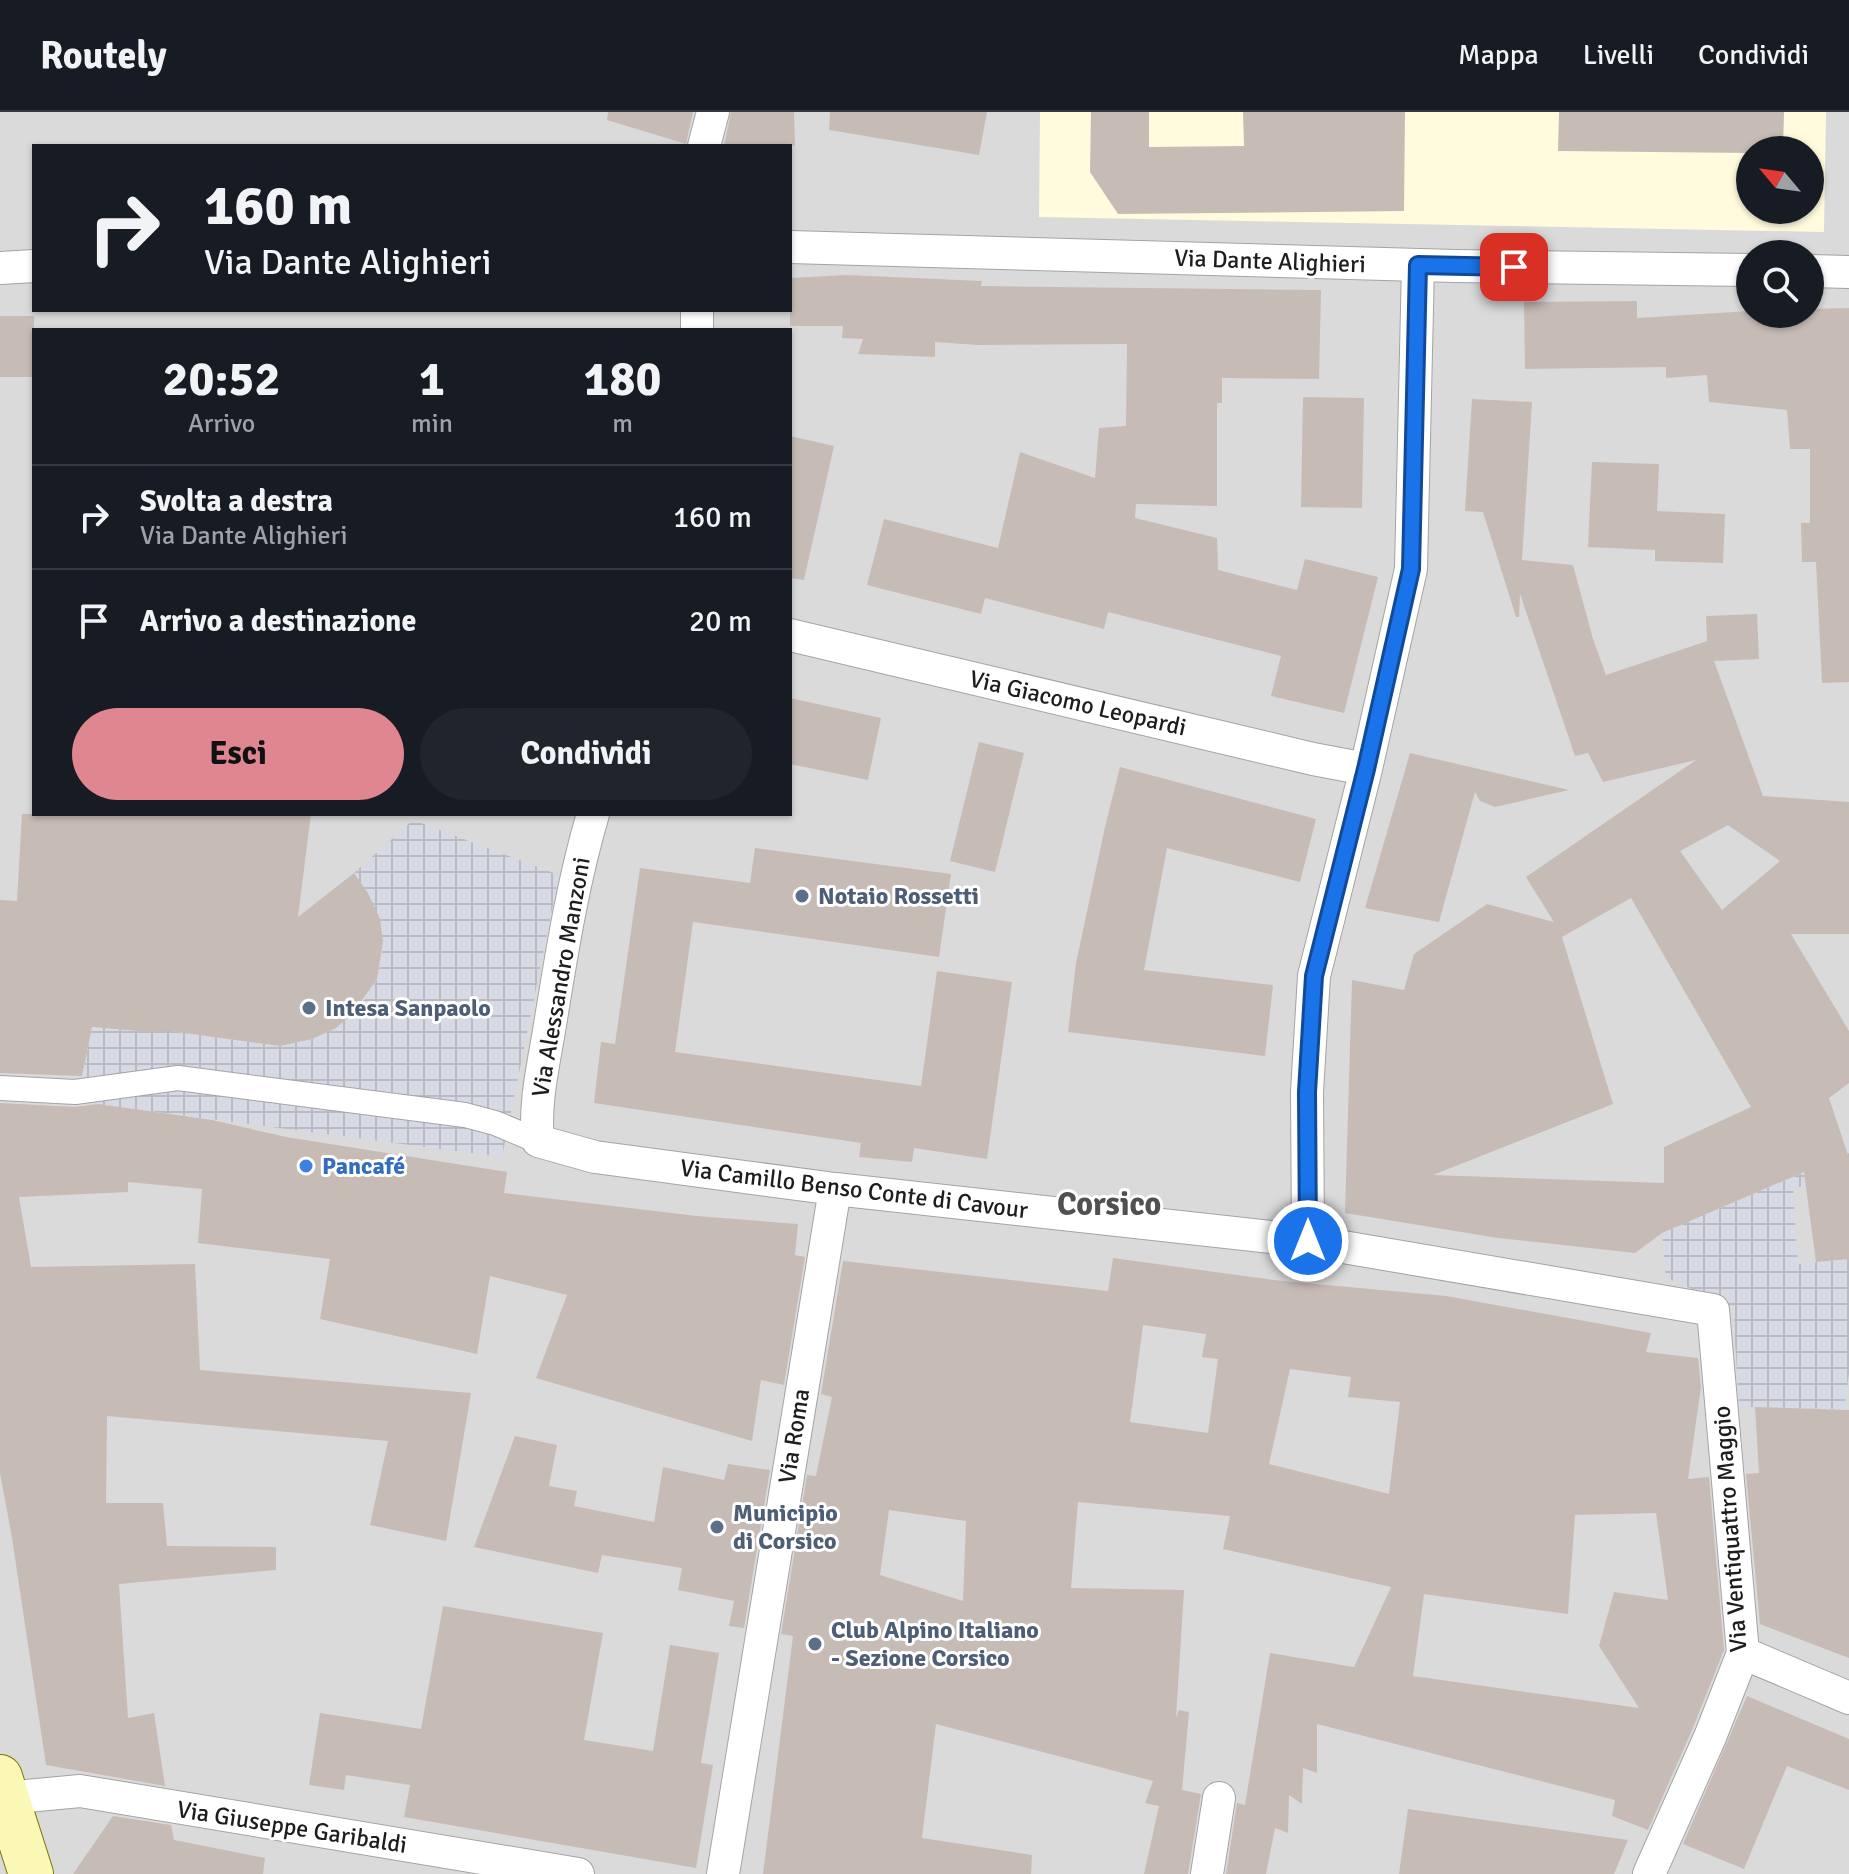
<!DOCTYPE html>
<html lang="it">
<meta charset="utf-8">
<style>
:root{--surface:#171b24;--page:#20242c;--text:#f1f3f6;--muted:#9ea1a6;--line:#363941;--accent:#e08691}
body{margin:0;font-family:Signika,sans-serif;background:var(--page);color:var(--text);height:100vh;display:flex;flex-direction:column;font-size:30px;white-space:nowrap}
*{box-sizing:border-box;margin:0}
p{font-size:26px;color:var(--muted)}
.icon{flex:none;width:44px;height:44px;fill:none;stroke:currentColor;stroke-width:2;stroke-linecap:round;stroke-linejoin:round}
.map{position:relative;flex:1;overflow:hidden}
.sheet{position:absolute;left:32px;top:216px;width:760px;height:488px;display:flex;flex-direction:column;background:var(--surface);border-radius:0px;box-shadow:0 2px 6px #0004}
.sheet>*{flex:none}
.banner{position:absolute;left:32px;top:32px;width:760px;height:168px;border-radius:0px;box-shadow:0 2px 6px #0004;background:#171b24;color:var(--text);overflow:hidden}
.needle{width:52px;rotate:299deg}
.fabs{position:absolute;left:1736px;top:24px;display:grid;gap:16px}
.fabs a{display:grid;place-items:center;width:88px;height:88px;border-radius:50%;background:var(--surface);box-shadow:0 2px 6px #0004;font-size:40px}
.pin{position:absolute;display:grid;place-items:center;width:68px;height:68px;color:#fff;margin:-34px;border-radius:16px;box-shadow:0 4px 12px #0006}
.me{position:absolute;width:88px;margin:-44px;rotate:0deg;stroke-linejoin:round;filter:drop-shadow(0 0 6px #0008)}
.turn{display:flex;align-items:center;gap:28px;height:168px;padding:0 40px;font-size:36px}
.turn .icon{width:104px;height:104px;stroke-width:2.5}
.turn b{display:block;font-size:56px;line-height:68px}
.eta{display:flex;justify-content:space-evenly;align-items:center;height:136px;text-align:center}
.eta b{font-size:48px;font-weight:700;line-height:56px}
.cta{display:flex;gap:16px;margin-top:auto;padding:16px 40px}
.cta a{flex:1;height:92px;border-radius:48px;background:var(--accent);color:#111;font-size:32px;font-weight:700;line-height:92px;text-align:center}
.cta a+a{background:var(--page);color:var(--text)}
ul{padding:0;list-style:none}
li{display:flex;align-items:center;gap:24px;height:104px;padding:0 40px;border-top:2px solid var(--line)}
li div{flex:1}
li b{display:block;font-size:30px}
li em{font-style:normal}
header{display:flex;align-items:center;gap:48px;box-sizing:border-box;height:112px;padding:0 40px;background:var(--surface);border-bottom:2px solid var(--line)}
header strong{font-size:38px}
nav{display:flex;gap:44px;margin-inline-start:auto;font-size:28px}
.map>svg:first-child{display:block}
.residential{fill:#dbdada;fill-rule:evenodd}
.education{fill:#fffbdc;fill-rule:evenodd}
.plaza{fill:url(#plaza-grid)}
.building{fill:#c7bbb6;fill-rule:evenodd}
.lines{fill:none;stroke-linecap:round;stroke-linejoin:round}
.pedestrian-casing{stroke:#a4a4a4;stroke-width:26}
.minor-casing{stroke:#a4a4a4;stroke-width:34}
.secondary-casing{stroke:#777702;stroke-width:46}
.pedestrian{stroke:#fff;stroke-width:24}
.minor{stroke:#fff;stroke-width:32}
.secondary{stroke:#fbf7b5;stroke-width:44}
.route-casing{stroke:#114b97;stroke-width:20}
.route{stroke:#1a73e8;stroke-width:14}
.service-dot{fill:#5c6f8a;stroke:#fff;stroke-width:3}
.shop-dot{fill:#3f7fe0;stroke:#fff;stroke-width:3}
.labels{text-anchor:middle;stroke-width:6;stroke-linejoin:round;paint-order:stroke}
.street-label{font-size:24px;fill:#1d1d1d;stroke:#fff}
.service-label{font-size:24px;font-weight:bold;fill:#4e5e75;stroke:#fff;text-anchor:start}
.shop-label{font-size:24px;font-weight:bold;fill:#366cbe;stroke:#fff;text-anchor:start}
.district-label{font-size:32px;font-weight:bold;fill:#505050;stroke:#fff}
</style>
<header>
<strong>Routely</strong>
<nav><a>Mappa</a><a>Livelli</a><a>Condividi</a></nav>
</header>
<div class="map">
<svg width="1849" height="1762" viewBox="0 0 1849 1762">
<defs>
<pattern id="plaza-grid" width="8" height="8" patternUnits="userSpaceOnUse" patternTransform="scale(2)"><rect width="8" height="8" fill="#d7d9e5"/><path d="M0 4h8M4 0v8" fill="none" stroke="#b8bac4"/></pattern>
</defs>
<rect width="100%" height="100%" fill="#efeae3"/>
<path class="residential" d="M 0,0 L 1849,0 L 1849,1762 L 0,1762 ZM 34,34 L 790,34 L 790,198 L 34,198 ZM 1750,38 L 1810,38 L 1810,98 L 1750,98 ZM 1750,142 L 1810,142 L 1810,202 L 1750,202 ZM 34,218 L 790,218 L 790,702 L 34,702 Z"/>
<path class="education" d="M 1040,0 L 1826,0 L 1824,120 L 1039,105 ZM 1750,38 L 1810,38 L 1810,98 L 1750,98 Z"/>
<path class="plaza" d="M 413,708 L 559,763 L 502,1045 L 72,989 L 82,965 L 94,906 L 128,918 L 170,919 L 280,934 L 312,927 L 336,916 L 367,885 L 377,867 L 381,849 L 383,829 L 379,807 L 368,781 L 354,761 Z
M 1849,1041 L 1849,1067 L 1793,1076 L 1798,1152 L 1849,1147 L 1849,1261 L 1844,1297 L 1739,1295 L 1733,1195 L 1666,1166 L 1662,1121 Z"/>
<path class="building" d="M 608,0 L 693,0 L 686,32 L 607,8 Z
M 731,0 L 794,0 L 795,34 L 724,34 Z
M 830,0 L 987,0 L 979,43 L 829,18 Z
M 1091,0 L 1149,0 L 1149,35 L 1244,34 L 1243,0 L 1405,0 L 1404,99 L 1118,102 L 1090,60 Z
M 1559,0 L 1784,0 L 1783,38 L 1750,38 L 1750,41 L 1558,39 Z
M 846,163 L 982,169 L 981,174 L 1321,178 L 1319,267 L 1222,266 L 1222,291 L 1217,291 L 1217,394 L 1136,392 L 1135,406 L 1217,426 L 1218,458 L 1297,478 L 1305,447 L 1378,465 L 1344,601 L 1271,584 L 1281,544 L 1108,500 L 1104,517 L 985,486 L 981,502 L 867,473 L 884,407 L 998,436 L 1020,340 L 1095,366 L 1099,316 L 1126,314 L 1127,232 L 978,233 L 935,230 L 935,245 L 858,242 L 863,227 L 842,226 L 843,214 L 790,214 L 790,166 Z
M 1637,189 L 1637,206 L 1750,199 L 1750,202 L 1810,202 L 1810,197 L 1849,196 L 1849,570 L 1822,571 L 1816,450 L 1802,450 L 1801,411 L 1810,411 L 1810,337 L 1790,337 L 1787,298 L 1709,290 L 1707,263 L 1666,266 L 1666,255 L 1525,257 L 1524,190 Z
M 0,204 L 34,204 L 34,265 L 0,265 Z
M 1303,285 L 1364,286 L 1362,396 L 1301,395 Z
M 1472,287 L 1532,290 L 1522,448 L 1573,453 L 1593,527 L 1606,563 L 1707,529 L 1706,504 L 1757,502 L 1759,547 L 1714,549 L 1763,684 L 1849,690 L 1849,822 L 1791,822 L 1849,919 L 1849,971 L 1829,986 L 1849,1046 L 1849,1147 L 1816,1150 L 1804,1060 L 1662,1121 L 1635,1141 L 1498,1126 L 1345,1101 L 1352,868 L 1404,878 L 1414,842 L 1487,792 L 1554,810 L 1526,765 L 1696,648 L 1603,670 L 1588,641 L 1575,644 L 1520,482 L 1519,505 L 1516,505 L 1483,400 L 1465,399 ZM 1728,713 L 1780,749 L 1722,798 L 1680,739 ZM 1631,786 L 1751,995 L 1664,1035 L 1664,1071 L 1433,1063 L 1613,992 L 1562,825 Z
M 790,324 L 834,334 L 804,468 L 790,466 Z
M 1592,350 L 1659,352 L 1657,399 L 1725,402 L 1723,451 L 1655,449 L 1655,438 L 1588,435 Z
M 790,586 L 881,606 L 868,668 L 790,652 Z
M 979,630 L 1024,641 L 995,760 L 950,749 Z
M 1410,641 L 1569,678 L 1495,695 L 1480,689 L 1475,680 L 1439,810 L 1365,796 Z
M 1120,655 L 1316,707 L 1300,770 L 1167,736 L 1144,858 L 1273,873 L 1265,944 L 1068,920 L 1076,851 L 1105,715 Z
M 22,702 L 311,702 L 298,805 L 354,761 L 368,781 L 380,807 L 383,829 L 377,867 L 353,901 L 336,916 L 312,927 L 280,934 L 170,919 L 151,920 L 92,915 L 82,964 L 0,961 L 0,788 L 17,789 Z
M 755,736 L 951,762 L 939,845 L 693,810 L 675,940 L 921,974 L 937,859 L 1012,870 L 987,1047 L 914,1036 L 912,1050 L 859,1045 L 861,1031 L 594,991 L 601,930 L 615,932 L 640,756 L 750,771 Z
M 0,991 L 74,995 L 98,992 L 212,1008 L 286,1025 L 507,1060 L 504,1081 L 697,1104 L 798,1112 L 795,1143 L 805,1145 L 784,1273 L 761,1268 L 752,1329 L 536,1266 L 567,1183 L 490,1164 L 477,1242 L 320,1207 L 330,1147 L 198,1131 L 202,1077 L 128,1070 L 128,1080 L 19,1085 L 31,1155 L 195,1152 L 200,1258 L 471,1281 L 446,1429 L 370,1413 L 388,1329 L 107,1304 L 106,1391 L 163,1391 L 167,1434 L 276,1435 L 276,1458 L 119,1472 L 128,1606 L 154,1601 L 165,1674 L 46,1653 L 12,1426 L 0,1361 Z
M 1113,1146 L 1273,1168 L 1446,1184 L 1651,1221 L 1646,1240 L 1698,1246 L 1701,1275 L 1688,1367 L 1709,1365 L 1724,1538 L 1692,1618 L 1648,1718 L 1612,1704 L 1615,1688 L 1317,1612 L 1317,1661 L 1303,1656 L 1302,1692 L 1289,1683 L 1288,1721 L 1275,1716 L 1266,1762 L 1226,1762 L 1237,1691 L 1245,1693 L 1270,1541 L 1354,1555 L 1391,1475 L 1223,1437 L 1230,1404 L 1078,1390 L 1071,1476 L 1184,1478 L 1176,1606 L 1179,1598 L 1189,1600 L 1182,1678 L 1201,1682 L 1188,1762 L 1144,1762 L 1159,1694 L 1145,1691 L 1153,1669 L 936,1612 L 922,1726 L 1032,1743 L 1031,1762 L 763,1762 L 793,1524 L 781,1522 L 807,1363 L 816,1364 L 832,1285 L 821,1282 L 843,1149 L 1108,1179 ZM 1143,1213 L 1206,1222 L 1202,1245 L 1218,1247 L 1208,1321 L 1130,1310 ZM 1290,1257 L 1351,1265 L 1348,1285 L 1400,1290 L 1389,1382 L 1269,1352 ZM 889,1398 L 966,1409 L 963,1489 L 880,1463 ZM 1656,1401 L 1668,1488 L 1614,1480 L 1599,1534 L 1639,1596 L 1413,1564 L 1424,1482 L 1568,1502 L 1575,1403 Z
M 1755,1295 L 1849,1298 L 1849,1546 L 1760,1512 L 1746,1362 L 1759,1361 Z
M 515,1324 L 557,1333 L 549,1374 L 577,1379 L 574,1394 L 654,1410 L 663,1355 L 724,1368 L 728,1352 L 770,1358 L 744,1516 L 729,1514 L 734,1489 L 678,1478 L 682,1456 L 602,1443 L 598,1461 L 474,1435 Z
M 443,1494 L 603,1521 L 584,1628 L 653,1639 L 670,1533 L 719,1541 L 701,1651 L 713,1653 L 696,1756 L 404,1705 L 410,1673 L 346,1663 L 344,1678 L 309,1673 L 320,1601 L 421,1617 Z
M 1747,1584 L 1849,1627 L 1849,1678 L 1787,1654 L 1744,1757 L 1683,1732 Z
M 1408,1697 L 1628,1728 L 1614,1762 L 1399,1762 Z
M 113,1704 L 171,1713 L 174,1728 L 265,1746 L 263,1762 L 73,1762 Z"/>
<g class="lines">
<g class="pedestrian-casing">
<path id="pedestrian" d="M 0,976 L 75,980 L 178,966 L 465,1003 L 495,1011 L 538,1029"/>
</g>
<g class="minor-casing">
<path id="minor" d="M 704,34 L 713,0
M 790,135 L 1455,154 L 1750,158
M 0,156 L 34,154
M 1810,159 L 1849,160
M 697,218 L 697,198
M 790,523 L 1313,647 L 1366,657
M 593,702 C 572,773 561,846 549,919 C 543,955 534,993 538,1029 L 595,1045 L 835,1077 L 1308,1129 L 1713,1198 L 1743,1541 L 1710,1625 L 1649,1762
M 1308,1129 L 1307,980 L 1314,864 L 1366,657 L 1411,457 L 1418,153
M 1743,1541 L 1849,1586
M 5,1686 L 80,1679 L 578,1762
M 723,1762 L 835,1077
M 1207,1762 L 1219,1686"/>
</g>
<g class="secondary-casing">
<path id="secondary" d="M 0,1665 L 31,1762"/>
</g>
<use href="#pedestrian" class="pedestrian"/>
<use href="#minor" class="minor"/>
<use href="#secondary" class="secondary"/>
</g>
<g class="lines">
<g class="route-casing">
<path id="route" d="M 1308,1129 L 1307,980 L 1314,864 L 1366,657 L 1411,457 L 1418,153 L 1514,155"/>
</g>
<use href="#route" class="route"/>
</g>
<g class="service-dot">
<circle cx="802" cy="784" r="8"/>
<circle cx="309" cy="896" r="8"/>
<circle cx="717" cy="1415" r="8"/>
<circle cx="815" cy="1532" r="8"/>
</g>
<circle class="shop-dot" cx="306" cy="1054" r="8"/>
<g class="labels">
<g class="street-label">
<text transform="translate(1270 149) rotate(2)" y="8">Via Dante Alighieri</text>
<text transform="translate(1078 591) rotate(13)" y="8">Via Giacomo Leopardi</text>
<text transform="translate(561 865) rotate(-80)" y="8">Via Alessandro Manzoni</text>
<text transform="translate(854 1077) rotate(7)" y="8">Via Camillo Benso Conte di Cavour</text>
<text transform="translate(794 1324) rotate(-81)" y="8">Via Roma</text>
<text transform="translate(1730 1417) rotate(-94)" y="8">Via Ventiquattro Maggio</text>
<text transform="translate(292 1715) rotate(9)" y="8">Via Giuseppe Garibaldi</text>
</g>
<g class="service-label">
<text x="818" y="792">Notaio Rossetti</text>
<text x="325" y="904">Intesa Sanpaolo</text>
<text x="733" y="1409">Municipio<tspan x="733" dy="28">di Corsico</tspan></text>
<text x="831" y="1526">Club Alpino Italiano<tspan x="831" dy="28">- Sezione Corsico</tspan></text>
</g>
<g class="shop-label">
<text x="322" y="1062">Pancafé</text>
</g>
<g class="district-label">
<text x="1109" y="1103">Corsico</text>
</g>
</g>
</svg>
<div class="fabs">
<a><svg class="needle" viewBox="-14 -14 28 28"><path d="M0-13l5 13h-10z" fill="#e53935"/><path d="M0 13l5-13h-10z" fill="#9ea1a6"/></svg></a>
<a><svg class="icon" aria-label="search" viewBox="0 0 24 24"><circle cx="10" cy="10" r="6"/><path d="M15 15l6 6"/></svg></a>
</div>
<div class="pin" style="left:1514px;top:155px;background:#d93025"><svg class="icon" aria-label="arrive" viewBox="0 0 24 24"><path d="M6 21V4h12l-3 4 3 4H6"/></svg></div>
<svg class="me" style="left:1308px;top:1129px" viewBox="-20 -20 40 40"><circle r="17" fill="#1a73e8" stroke="#fff" stroke-width="3"/><path d="M0-11L8 9 0 5-8 9z" fill="#fff"/></svg>
<div class="banner">
<div class="turn"><svg class="icon" aria-label="right" viewBox="0 0 24 24"><path d="M7 20v-9h11M14 6l5 5-5 5"/></svg><div><b>160 m</b>Via Dante Alighieri</div></div>
</div>
<section class="sheet">
<div class="eta">
<div><b>20:52</b><p>Arrivo</p></div>
<div><b>1</b><p>min</p></div>
<div><b>180</b><p>m</p></div>
</div>
<ul>
<li><svg class="icon" aria-label="right" viewBox="0 0 24 24"><path d="M7 20v-9h11M14 6l5 5-5 5"/></svg><div><b>Svolta a destra</b><p>Via Dante Alighieri</p></div><em>160 m</em></li>
<li><svg class="icon" aria-label="arrive" viewBox="0 0 24 24"><path d="M6 21V4h12l-3 4 3 4H6"/></svg><div><b>Arrivo a destinazione</b></div><em>20 m</em></li>
</ul>
<div class="cta"><a>Esci</a><a>Condividi</a></div>
</section>
</div>
